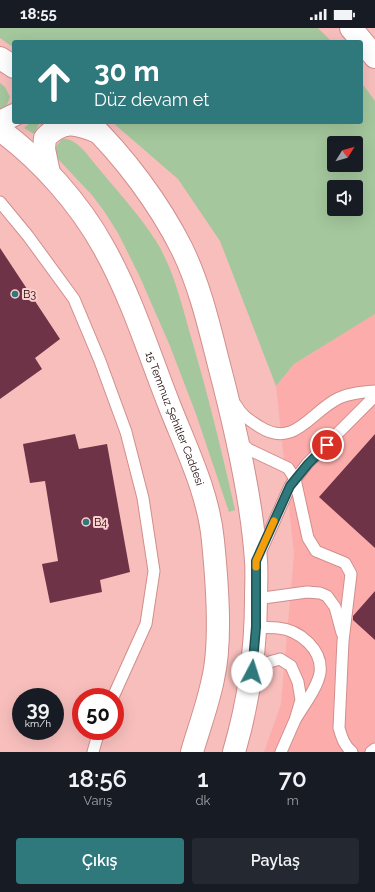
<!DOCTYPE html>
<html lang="tr">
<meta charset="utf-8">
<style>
:root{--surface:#171b24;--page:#242831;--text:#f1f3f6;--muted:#9ea1a6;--accent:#2f797d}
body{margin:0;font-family:Raleway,sans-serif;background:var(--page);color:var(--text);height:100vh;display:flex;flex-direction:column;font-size:15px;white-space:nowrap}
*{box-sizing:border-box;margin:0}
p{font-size:13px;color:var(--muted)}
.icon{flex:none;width:22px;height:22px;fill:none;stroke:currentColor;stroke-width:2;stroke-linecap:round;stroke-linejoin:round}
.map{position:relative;height:724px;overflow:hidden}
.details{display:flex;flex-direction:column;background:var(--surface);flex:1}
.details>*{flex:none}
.hud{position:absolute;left:12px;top:12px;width:351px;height:84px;border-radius:4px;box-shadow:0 4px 16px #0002;background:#2f797d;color:#fff;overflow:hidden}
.needle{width:26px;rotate:53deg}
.tools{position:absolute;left:327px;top:108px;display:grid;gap:8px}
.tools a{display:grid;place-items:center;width:36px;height:36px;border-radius:4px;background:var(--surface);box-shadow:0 4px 16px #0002;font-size:20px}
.speed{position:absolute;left:12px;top:660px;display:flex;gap:8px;font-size:20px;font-weight:700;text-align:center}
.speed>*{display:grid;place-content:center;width:52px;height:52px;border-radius:50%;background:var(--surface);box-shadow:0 4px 16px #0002;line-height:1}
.speed small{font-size:10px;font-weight:400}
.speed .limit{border:6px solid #d22;background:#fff;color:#111}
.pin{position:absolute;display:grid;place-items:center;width:34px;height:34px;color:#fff;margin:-17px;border:2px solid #fff;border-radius:50%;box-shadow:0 1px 4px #0007}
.me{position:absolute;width:44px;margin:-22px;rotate:5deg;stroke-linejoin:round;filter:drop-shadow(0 0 3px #0008)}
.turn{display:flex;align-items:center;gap:14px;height:84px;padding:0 16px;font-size:18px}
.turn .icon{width:52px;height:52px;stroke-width:2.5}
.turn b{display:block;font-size:28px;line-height:34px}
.eta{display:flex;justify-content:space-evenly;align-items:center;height:68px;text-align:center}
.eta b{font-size:24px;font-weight:600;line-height:28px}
.primary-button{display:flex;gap:8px;margin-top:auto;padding:8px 16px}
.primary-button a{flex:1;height:46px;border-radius:4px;background:var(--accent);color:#fff;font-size:16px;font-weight:600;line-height:46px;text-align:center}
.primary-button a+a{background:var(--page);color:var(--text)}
.status{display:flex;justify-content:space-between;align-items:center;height:28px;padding:0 20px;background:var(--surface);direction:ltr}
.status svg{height:11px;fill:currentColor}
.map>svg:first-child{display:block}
.built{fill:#fcadab}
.green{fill:#a4c79d;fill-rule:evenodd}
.building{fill:#6e3347}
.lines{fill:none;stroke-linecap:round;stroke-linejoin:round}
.lane-casing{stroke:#d18e8c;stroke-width:13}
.secondary-casing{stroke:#d18e8c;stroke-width:24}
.highway-casing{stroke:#d18e8c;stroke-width:24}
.lane{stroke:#fff;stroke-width:11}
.secondary{stroke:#fff;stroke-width:22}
.highway{stroke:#fff;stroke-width:22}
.route-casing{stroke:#1f4f51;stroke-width:10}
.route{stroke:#2f797d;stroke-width:7}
.slow{stroke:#f59e0b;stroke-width:7}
.poi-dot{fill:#2f797d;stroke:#fbcfcd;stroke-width:1.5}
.labels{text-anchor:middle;stroke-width:4;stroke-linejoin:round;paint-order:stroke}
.poi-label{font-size:11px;fill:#1f0708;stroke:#fbcfcd;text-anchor:start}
.street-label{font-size:11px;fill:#1f0708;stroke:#fbcfcd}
</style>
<div class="status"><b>18:55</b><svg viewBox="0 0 49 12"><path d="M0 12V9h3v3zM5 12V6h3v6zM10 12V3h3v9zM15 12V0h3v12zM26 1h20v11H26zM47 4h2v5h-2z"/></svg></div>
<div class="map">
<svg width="375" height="724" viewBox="0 0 375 724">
<rect width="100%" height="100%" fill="#f7bebc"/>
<path class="built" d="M 375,286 L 375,724 L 264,724 L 281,676 L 294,526 L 276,358 L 294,336 Z"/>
<path class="green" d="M 0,0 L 318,0 L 332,14 L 14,14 L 14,20 L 0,10 Z
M 361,54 L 375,73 L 375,286 L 294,336 L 276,358 L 220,213 L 178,151 L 112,94 L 361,94 ZM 334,115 L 356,115 L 356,137 L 334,137 ZM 334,159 L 356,159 L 356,181 L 334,181 Z
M 0,55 L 5,59 L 10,69 L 6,79 L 0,81 Z
M 31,94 L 40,94 L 34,106 L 24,100 Z
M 62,111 C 77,109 90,131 100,142 C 119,165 140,188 156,213 C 174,242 182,278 191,309 C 208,367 222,424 235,482 L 229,484 L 196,386 L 170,318 L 139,247 L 118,205 L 104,183 L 92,167 L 56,129 L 55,120 Z"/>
<path class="building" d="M 0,220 L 60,311 L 35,330 L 42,341 L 0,371 Z
M 75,406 L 79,421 L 107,416 L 130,544 L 100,552 L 102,564 L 50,575 L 42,536 L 58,533 L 45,453 L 30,455 L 23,416 Z
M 375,406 L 375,520 L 319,469 Z
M 375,563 L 375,612 L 353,592 L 353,588 Z"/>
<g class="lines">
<g class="lane-casing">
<path id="lane" d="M 0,174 L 28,208 L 74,271 L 100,333 L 126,404 L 143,470 L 154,543 L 146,596 L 113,669
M 236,377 C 242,388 249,392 260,399 C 295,421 311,383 339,370 C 351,365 362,364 375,363
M 240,413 L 248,421 L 288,440 L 295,451 L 308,510 L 316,523 L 345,535 L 351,546 L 343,613 L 339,700 C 342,710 344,717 352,724
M 260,525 L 290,458 L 307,436 L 375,368
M 256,571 L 307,564 L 320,565 L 327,568 L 335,579 L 342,605
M 256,599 C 263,600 271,599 278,600 C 300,602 323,622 320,645 C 317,661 303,678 295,692
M 252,644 L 266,635 L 280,631 L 291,638 L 298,654 L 301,672 L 295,692 L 281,724
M 93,724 L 99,703
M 371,724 L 375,721"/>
</g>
<g class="secondary-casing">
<g id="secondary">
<path d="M 0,30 L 14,39"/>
<path d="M 0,94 L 14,87"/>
<path d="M 88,94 C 124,128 160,177 182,221 C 200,258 209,298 219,337 C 235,398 252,470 256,533 C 257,546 256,558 256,571 C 256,623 249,673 234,724"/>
<path id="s1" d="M 0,102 C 40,131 80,176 104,220 C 132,270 149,326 170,379 C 187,422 209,467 213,513 C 217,553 222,613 213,651 C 208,676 199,700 192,724"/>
<path d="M 49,145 L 44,121 L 45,110 C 63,91 76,95 98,104"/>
</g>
</g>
<g class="highway-casing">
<path id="highway" d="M 351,0 L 375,29"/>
</g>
<use href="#lane" class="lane"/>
<use href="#secondary" class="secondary"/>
<use href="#highway" class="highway"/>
</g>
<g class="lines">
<g class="route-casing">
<path id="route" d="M 252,644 L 256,599 L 256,533 L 290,458 L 308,436 L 327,417"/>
</g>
<use href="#route" class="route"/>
<path class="slow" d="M 256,539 L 256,533 L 274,493"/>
</g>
<g class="poi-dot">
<circle cx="15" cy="266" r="4"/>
<circle cx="86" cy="494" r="4"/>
</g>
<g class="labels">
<g class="poi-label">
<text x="23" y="270">B3</text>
<text x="94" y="498">B4</text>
</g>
<g class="street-label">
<text dy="4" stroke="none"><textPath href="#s1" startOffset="343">15 Temmuz Şehitler Caddesi</textPath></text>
</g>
</g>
</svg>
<div class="tools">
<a><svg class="needle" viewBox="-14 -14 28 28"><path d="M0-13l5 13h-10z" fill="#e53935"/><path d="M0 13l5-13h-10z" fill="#9ea1a6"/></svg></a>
<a><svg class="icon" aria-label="sound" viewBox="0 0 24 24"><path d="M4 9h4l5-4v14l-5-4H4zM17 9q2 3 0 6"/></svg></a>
</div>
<div class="speed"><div>39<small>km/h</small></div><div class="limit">50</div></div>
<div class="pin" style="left:327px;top:417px;background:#d93025"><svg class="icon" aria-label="arrive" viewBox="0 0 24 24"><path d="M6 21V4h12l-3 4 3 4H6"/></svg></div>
<svg class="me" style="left:252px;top:644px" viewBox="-20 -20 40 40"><circle r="19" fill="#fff"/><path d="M0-13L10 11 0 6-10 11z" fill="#2f797d"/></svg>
<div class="hud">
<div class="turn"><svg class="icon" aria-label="ahead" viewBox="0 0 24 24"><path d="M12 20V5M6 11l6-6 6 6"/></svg><div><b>30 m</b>Düz devam et</div></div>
</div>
</div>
<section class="details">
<div class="eta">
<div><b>18:56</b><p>Varış</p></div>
<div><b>1</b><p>dk</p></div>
<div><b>70</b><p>m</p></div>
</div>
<div class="primary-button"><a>Çıkış</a><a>Paylaş</a></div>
</section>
